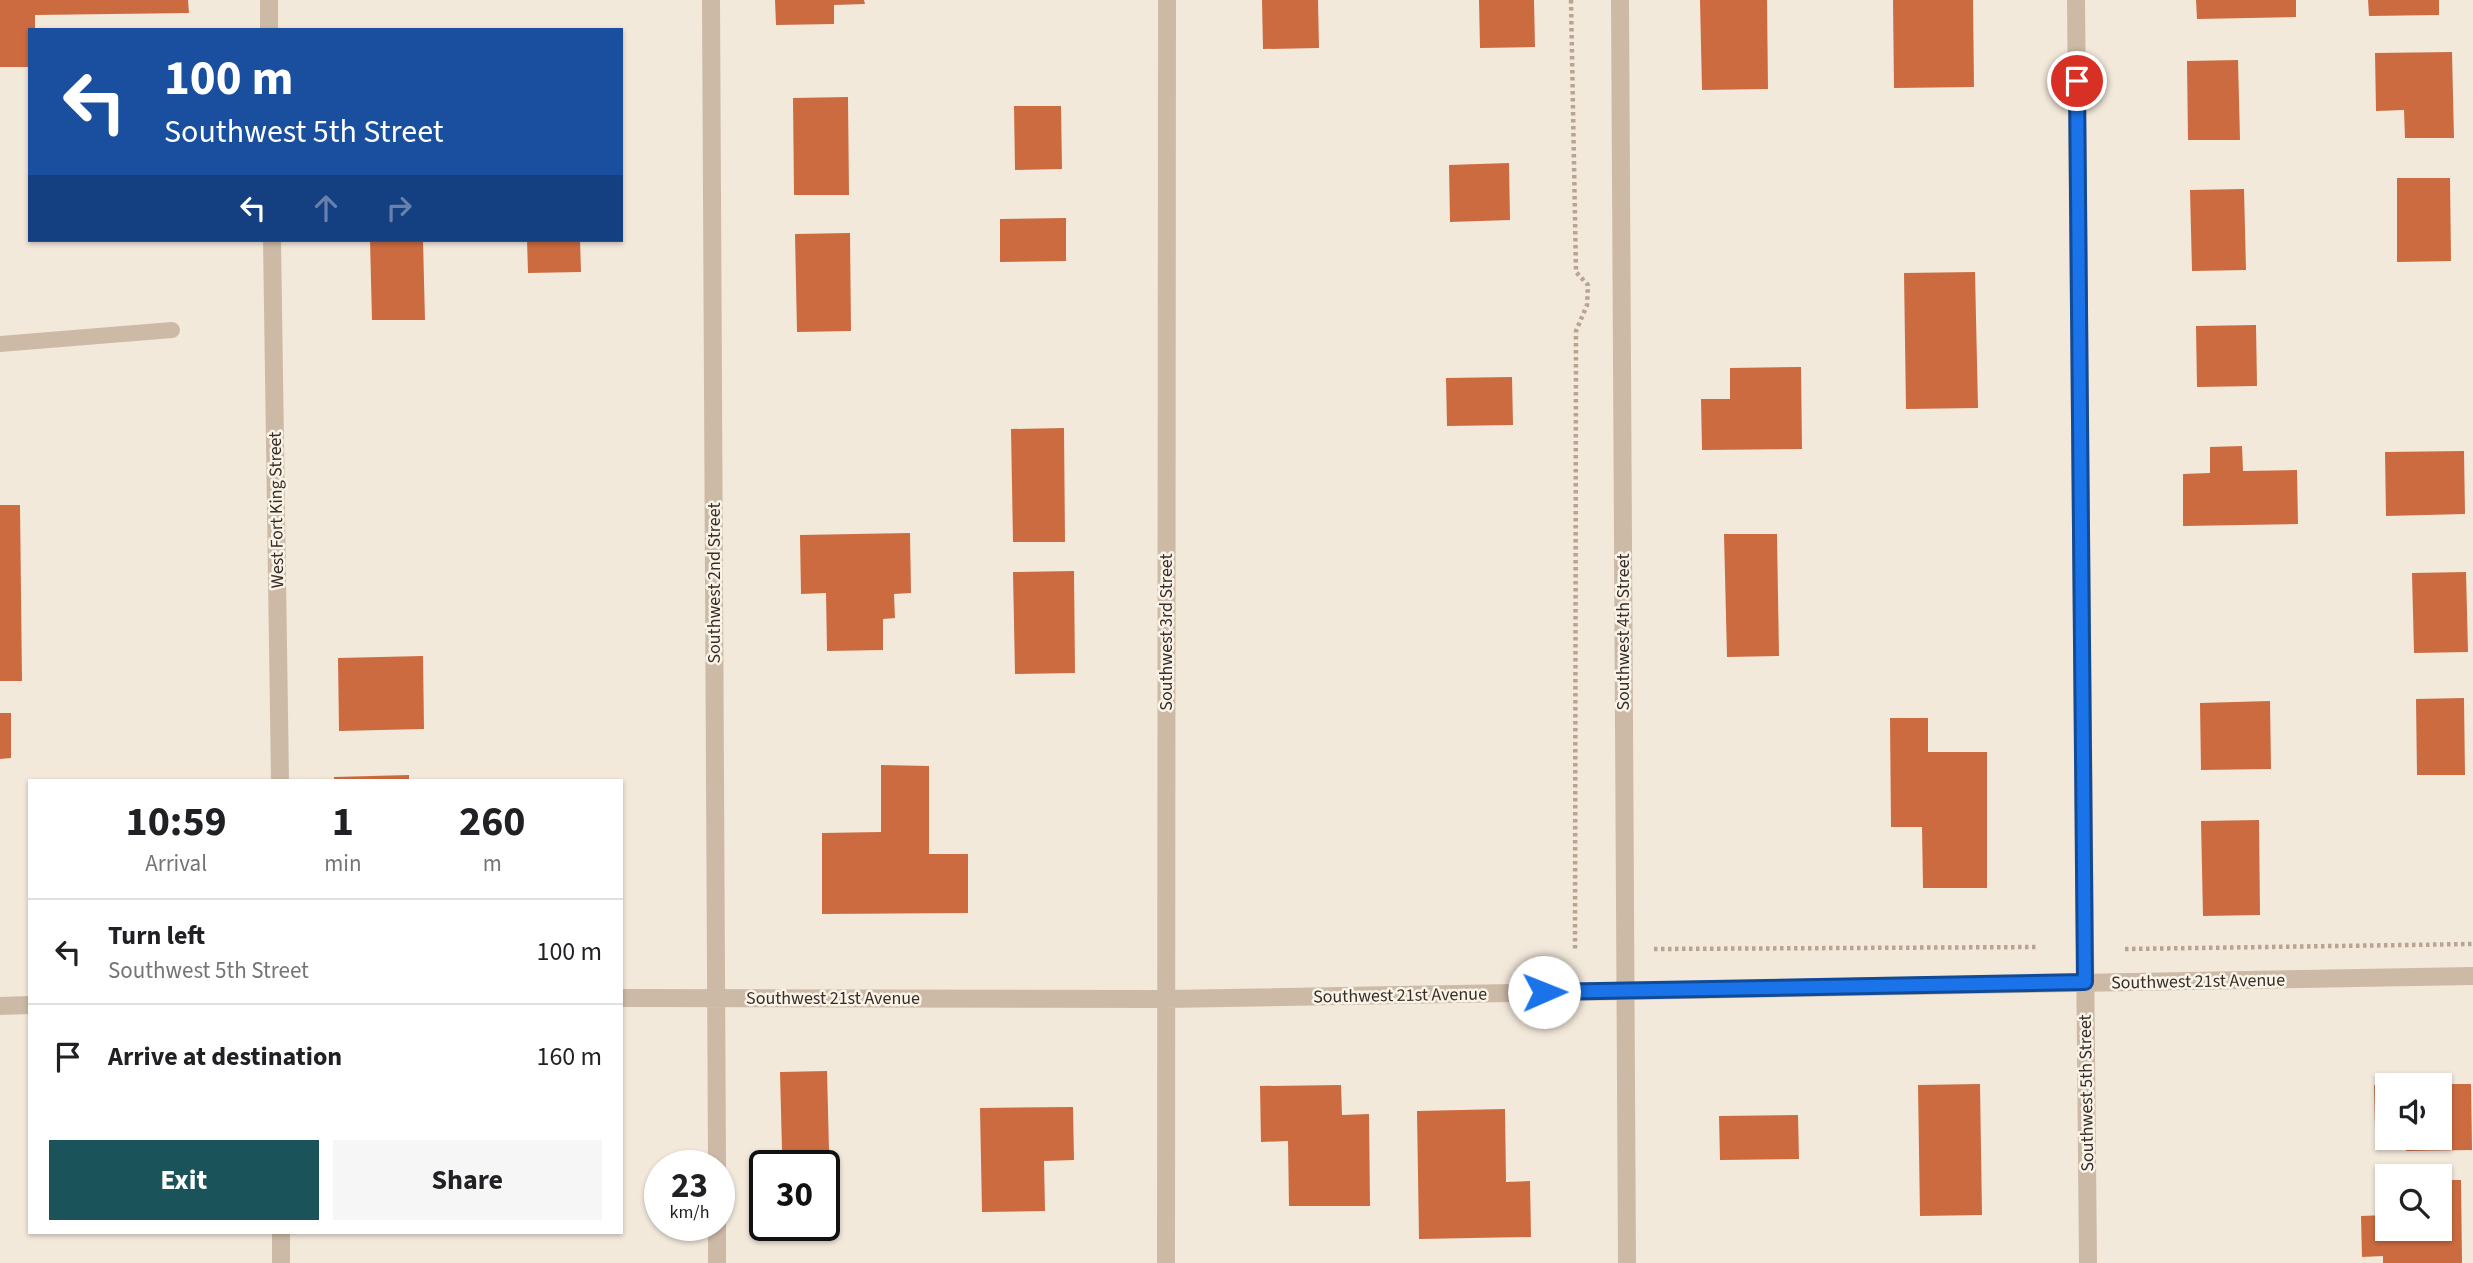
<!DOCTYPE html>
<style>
:root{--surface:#fff;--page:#f6f6f6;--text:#202124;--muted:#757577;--line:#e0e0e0;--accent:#1b535b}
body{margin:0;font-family:"Source Sans 3",sans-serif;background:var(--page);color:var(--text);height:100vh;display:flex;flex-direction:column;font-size:26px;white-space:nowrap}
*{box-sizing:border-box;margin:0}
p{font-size:23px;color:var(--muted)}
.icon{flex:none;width:38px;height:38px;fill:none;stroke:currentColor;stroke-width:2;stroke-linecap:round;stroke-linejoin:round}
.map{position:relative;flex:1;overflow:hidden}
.details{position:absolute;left:28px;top:779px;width:595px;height:455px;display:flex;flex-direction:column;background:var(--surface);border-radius:0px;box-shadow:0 2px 5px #0004}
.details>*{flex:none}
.hud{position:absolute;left:28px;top:28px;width:595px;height:214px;border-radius:0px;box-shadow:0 2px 5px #0004;background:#1a4fa0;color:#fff;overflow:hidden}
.buttons{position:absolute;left:2375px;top:1073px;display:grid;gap:14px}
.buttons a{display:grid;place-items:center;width:77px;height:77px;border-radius:0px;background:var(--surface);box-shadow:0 2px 5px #0004;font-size:35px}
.speed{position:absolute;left:644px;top:1150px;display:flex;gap:14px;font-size:35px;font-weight:700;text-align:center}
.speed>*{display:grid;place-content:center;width:91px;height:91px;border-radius:50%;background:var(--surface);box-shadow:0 2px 5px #0004;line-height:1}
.speed small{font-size:18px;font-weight:400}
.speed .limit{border:4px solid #111;border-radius:10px;background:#fff;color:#111}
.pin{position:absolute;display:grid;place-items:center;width:60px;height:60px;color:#fff;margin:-30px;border:4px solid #fff;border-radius:50%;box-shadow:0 2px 7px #0007}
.me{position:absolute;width:77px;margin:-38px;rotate:89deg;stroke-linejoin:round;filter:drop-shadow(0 0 5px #0008)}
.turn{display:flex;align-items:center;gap:24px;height:147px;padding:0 21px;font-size:32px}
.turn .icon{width:91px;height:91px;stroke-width:2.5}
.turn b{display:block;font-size:49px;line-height:60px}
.lanes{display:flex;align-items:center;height:66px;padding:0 21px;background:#0003;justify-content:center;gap:35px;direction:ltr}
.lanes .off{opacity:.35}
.eta{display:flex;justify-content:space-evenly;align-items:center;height:119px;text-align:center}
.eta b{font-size:42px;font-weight:700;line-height:49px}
.button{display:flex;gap:14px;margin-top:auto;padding:14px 21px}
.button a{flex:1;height:80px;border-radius:0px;background:var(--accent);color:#fff;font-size:28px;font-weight:700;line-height:80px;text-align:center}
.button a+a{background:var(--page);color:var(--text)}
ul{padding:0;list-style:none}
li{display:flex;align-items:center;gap:21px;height:105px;padding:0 21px;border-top:2px solid var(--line)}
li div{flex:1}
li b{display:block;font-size:26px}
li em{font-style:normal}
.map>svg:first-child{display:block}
.building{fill:#cc6b40}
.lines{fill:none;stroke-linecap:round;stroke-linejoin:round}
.path{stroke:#b8a490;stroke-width:4.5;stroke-dasharray:3.5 3.5;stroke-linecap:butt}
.lane{stroke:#ccbaa6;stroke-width:16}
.street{stroke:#ccbaa6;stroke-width:18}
.route-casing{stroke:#114b97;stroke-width:18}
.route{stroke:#1a73e8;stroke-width:12}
.labels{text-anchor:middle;stroke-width:5;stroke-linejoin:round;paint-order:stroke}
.street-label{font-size:18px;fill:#372d27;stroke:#faf3e7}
</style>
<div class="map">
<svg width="2473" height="1263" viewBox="0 0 2473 1263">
<rect width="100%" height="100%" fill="#f3e9db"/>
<path class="building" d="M 0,0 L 188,0 L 189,13 L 35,15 L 35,30 L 30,30 L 30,67 L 0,67 Z
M 775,0 L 864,0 L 865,4 L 834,5 L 834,24 L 776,25 Z
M 1262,0 L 1318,0 L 1319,48 L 1263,49 Z
M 1479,0 L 1534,0 L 1535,47 L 1480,48 Z
M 1700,0 L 1767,0 L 1768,89 L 1702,90 Z
M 1893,0 L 1973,0 L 1974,87 L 1894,88 Z
M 2196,0 L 2296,0 L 2296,17 L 2197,19 Z
M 2368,0 L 2439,0 L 2439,15 L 2369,16 Z
M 2452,52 L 2454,138 L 2405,138 L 2404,110 L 2376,111 L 2375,53 Z
M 2238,60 L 2240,140 L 2188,140 L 2187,61 Z
M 848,97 L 849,195 L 794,195 L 793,98 Z
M 1014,106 L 1061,106 L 1062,169 L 1015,170 Z
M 1509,163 L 1510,220 L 1450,222 L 1449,165 Z
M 2397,178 L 2450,178 L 2451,261 L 2397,262 Z
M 2244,189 L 2246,270 L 2192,271 L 2190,190 Z
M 1066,218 L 1066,261 L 1000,262 L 1000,219 Z
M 850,233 L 851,331 L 797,332 L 795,234 Z
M 370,240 L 423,240 L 425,320 L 372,320 Z
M 527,240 L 580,240 L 581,272 L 528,273 Z
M 1975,272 L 1978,408 L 1906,409 L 1904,273 Z
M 2256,325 L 2257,386 L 2197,387 L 2196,326 Z
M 1801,367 L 1802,449 L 1702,450 L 1701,399 L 1730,399 L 1730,368 Z
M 1512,377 L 1513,425 L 1447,426 L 1446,378 Z
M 1064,428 L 1065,542 L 1013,542 L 1011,429 Z
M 2242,446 L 2243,471 L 2297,470 L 2298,524 L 2183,526 L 2183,474 L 2210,473 L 2210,447 Z
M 2464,451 L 2465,514 L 2386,516 L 2385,452 Z
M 0,505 L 20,505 L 22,681 L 0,681 Z
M 910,533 L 911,593 L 894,594 L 895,618 L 883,619 L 883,650 L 827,651 L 826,593 L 801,594 L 800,535 Z
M 1724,534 L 1777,534 L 1779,656 L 1727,657 Z
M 1074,571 L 1075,673 L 1015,674 L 1013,572 Z
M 2466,572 L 2468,652 L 2414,653 L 2412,573 Z
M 423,656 L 424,729 L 339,731 L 338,658 Z
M 2464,698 L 2465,775 L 2417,775 L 2416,699 Z
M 2270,701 L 2271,769 L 2201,770 L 2200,703 Z
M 0,713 L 11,713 L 11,758 L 0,759 Z
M 1890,718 L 1928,718 L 1928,752 L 1987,752 L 1987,888 L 1923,888 L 1922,827 L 1891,827 Z
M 881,765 L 929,766 L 929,854 L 968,854 L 968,913 L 822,914 L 822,833 L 881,832 Z
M 409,775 L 409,780 L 334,780 L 334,777 Z
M 2259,820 L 2260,915 L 2203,916 L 2201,821 Z
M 827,1071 L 829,1150 L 782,1151 L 780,1072 Z
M 1980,1084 L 1982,1215 L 1920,1216 L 1918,1085 Z
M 2471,1084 L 2472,1150 L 2406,1151 L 2406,1138 L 2440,1138 L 2440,1084 Z
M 1341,1085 L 1342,1115 L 1369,1114 L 1370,1206 L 1289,1206 L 1288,1141 L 1261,1142 L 1260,1086 Z
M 2374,1085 L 2387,1085 L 2387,1128 L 2375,1128 Z
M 1073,1107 L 1074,1160 L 1044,1161 L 1045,1211 L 982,1212 L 980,1108 Z
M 1505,1109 L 1506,1182 L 1530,1181 L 1531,1237 L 1419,1239 L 1417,1111 Z
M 1798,1115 L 1799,1159 L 1720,1160 L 1719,1116 Z
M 2440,1180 L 2461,1180 L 2462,1263 L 2383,1263 L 2383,1256 L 2362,1257 L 2361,1216 L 2387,1215 L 2387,1228 L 2440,1228 Z"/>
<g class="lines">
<path class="path" d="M 1571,0 L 1576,272 L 1588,285 L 1587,305 L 1576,331 L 1575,950
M 1654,949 L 2039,947
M 2125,949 L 2473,944"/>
<path class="lane" d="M 0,344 L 172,330"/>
<path class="street" d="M 269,0 L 269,30
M 711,0 L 717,1166
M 1620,0 L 1627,1263
M 2076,0 L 2088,1263
M 272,240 L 280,780
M 621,998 L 1166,999 L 2473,976
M 0,1006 L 30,1005
M 717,1225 L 717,1263
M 281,1263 L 281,1232
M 1166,1263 L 1167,0"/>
</g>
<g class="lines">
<g class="route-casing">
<path id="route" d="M 1544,992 L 2085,982 L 2077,81"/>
</g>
<use href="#route" class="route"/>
</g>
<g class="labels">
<g class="street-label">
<text transform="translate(276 510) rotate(-91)" y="6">West Fort King Street</text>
<text transform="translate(714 583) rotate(-90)" y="6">Southwest 2nd Street</text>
<text transform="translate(1166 632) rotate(-90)" y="6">Southwest 3rd Street</text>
<text transform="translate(1623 632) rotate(-90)" y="6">Southwest 4th Street</text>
<text transform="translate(2198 981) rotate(-1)" y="6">Southwest 21st Avenue</text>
<text transform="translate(1400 995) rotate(-1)" y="6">Southwest 21st Avenue</text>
<text x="833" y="1004">Southwest 21st Avenue</text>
<text transform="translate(2086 1093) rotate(-91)" y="6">Southwest 5th Street</text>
</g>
</g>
</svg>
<div class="buttons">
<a><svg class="icon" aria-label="sound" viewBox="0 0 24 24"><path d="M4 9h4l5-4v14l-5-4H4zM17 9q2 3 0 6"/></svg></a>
<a><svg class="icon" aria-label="search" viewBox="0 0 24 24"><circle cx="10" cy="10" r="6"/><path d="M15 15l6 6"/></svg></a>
</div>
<div class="speed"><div>23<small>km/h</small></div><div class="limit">30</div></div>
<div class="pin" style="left:2077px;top:81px;background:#d93025"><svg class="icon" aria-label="arrive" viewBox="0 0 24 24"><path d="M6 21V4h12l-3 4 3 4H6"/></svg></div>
<svg class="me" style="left:1544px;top:992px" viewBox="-20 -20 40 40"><circle r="19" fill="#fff"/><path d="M0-13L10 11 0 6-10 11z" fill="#1a73e8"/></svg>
<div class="hud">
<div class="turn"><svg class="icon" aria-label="left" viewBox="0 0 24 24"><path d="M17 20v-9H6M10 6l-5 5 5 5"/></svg><div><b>100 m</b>Southwest 5th Street</div></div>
<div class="lanes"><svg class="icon" aria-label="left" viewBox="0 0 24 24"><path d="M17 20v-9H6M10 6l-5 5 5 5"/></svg><svg class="icon off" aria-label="ahead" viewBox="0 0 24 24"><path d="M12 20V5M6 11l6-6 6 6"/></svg><svg class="icon off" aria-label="right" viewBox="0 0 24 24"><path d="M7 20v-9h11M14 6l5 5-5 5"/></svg></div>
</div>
<section class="details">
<div class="eta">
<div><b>10:59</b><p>Arrival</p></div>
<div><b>1</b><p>min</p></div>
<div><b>260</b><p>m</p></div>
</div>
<ul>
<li><svg class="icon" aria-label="left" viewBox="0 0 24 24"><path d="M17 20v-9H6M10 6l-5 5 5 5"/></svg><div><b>Turn left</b><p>Southwest 5th Street</p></div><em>100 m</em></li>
<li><svg class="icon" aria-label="arrive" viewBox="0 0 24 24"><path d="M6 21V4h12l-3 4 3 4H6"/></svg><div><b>Arrive at destination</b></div><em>160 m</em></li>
</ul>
<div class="button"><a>Exit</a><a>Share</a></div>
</section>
</div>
